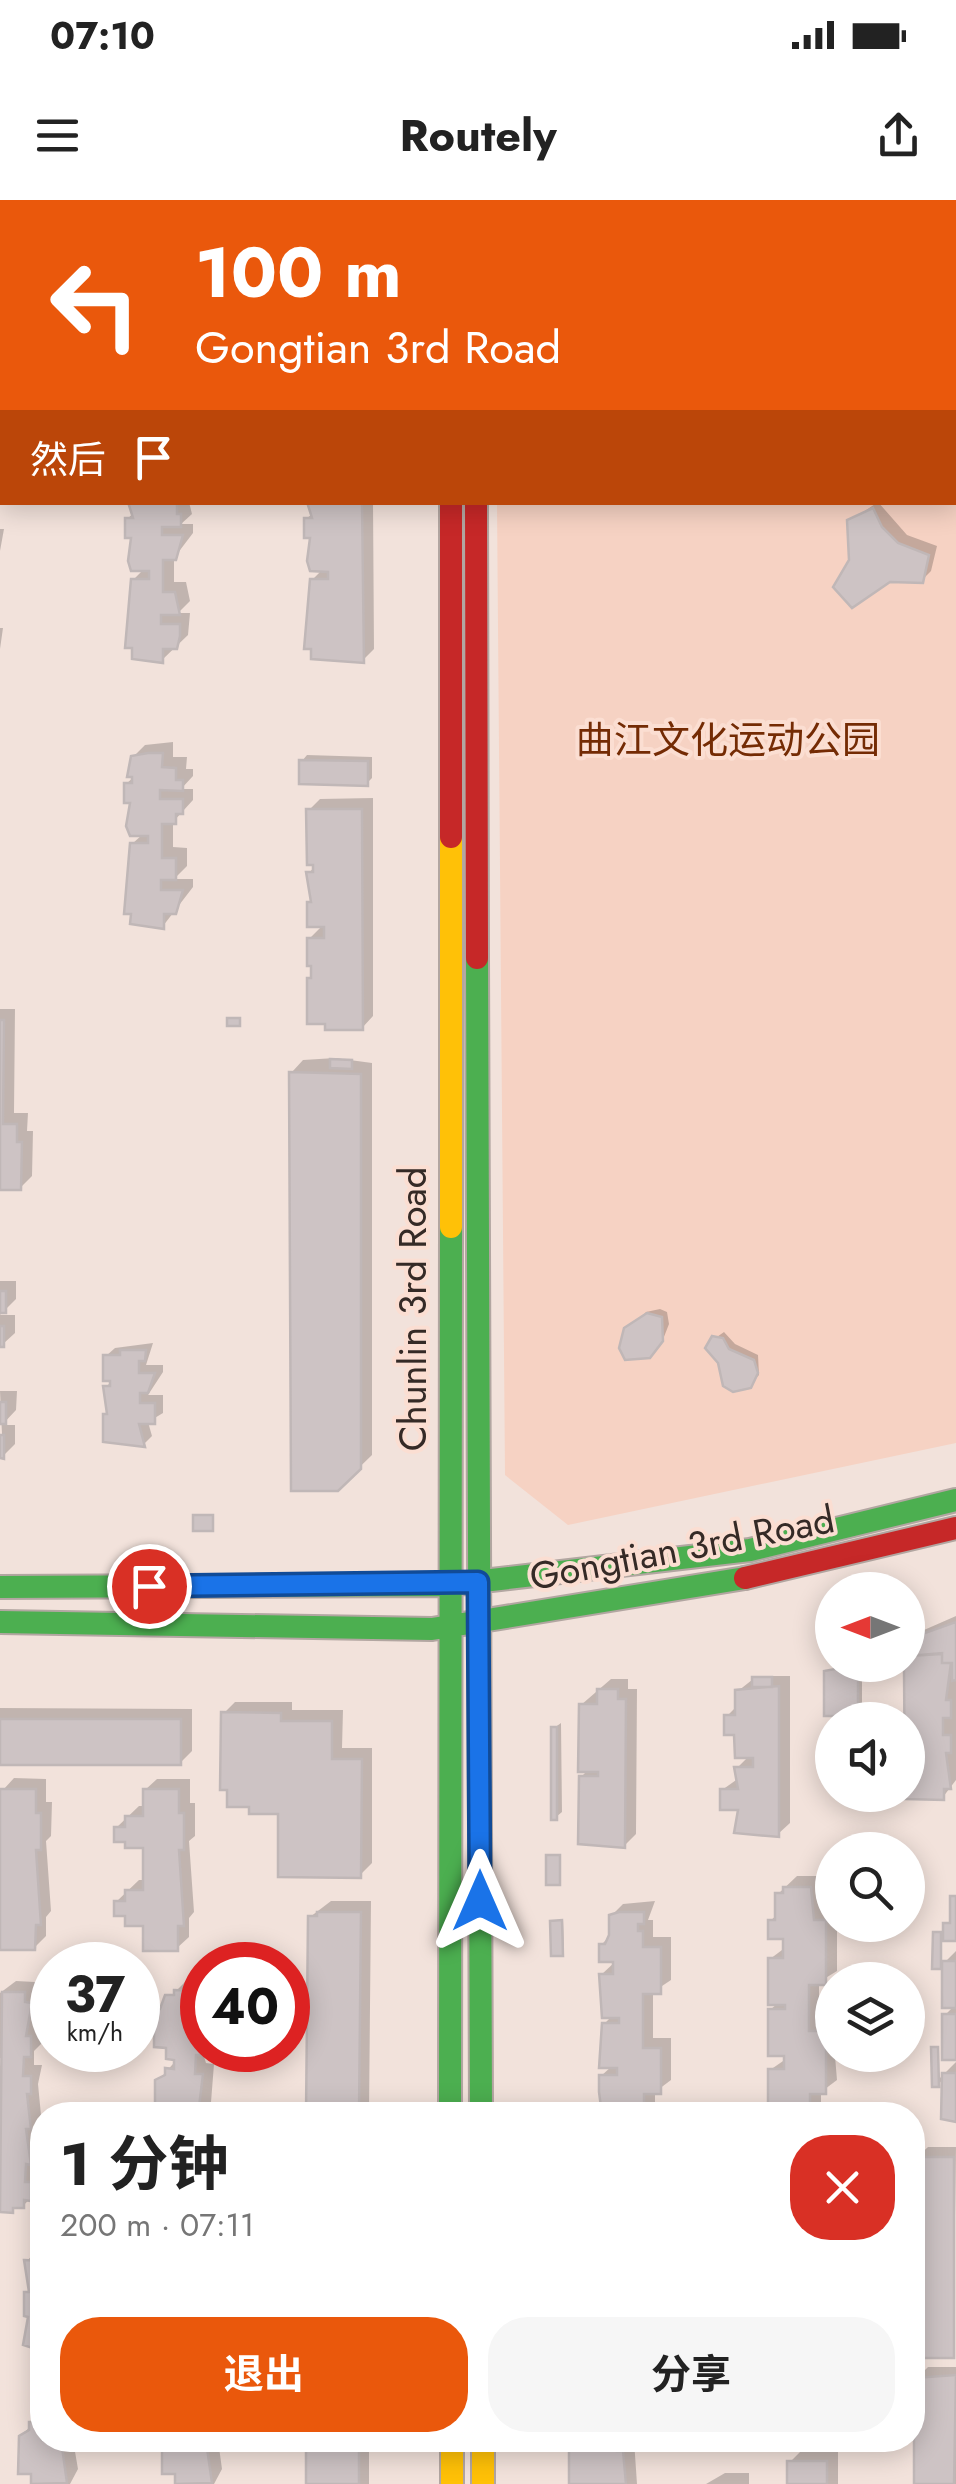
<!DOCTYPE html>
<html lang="zh">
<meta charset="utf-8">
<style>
:root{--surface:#fff;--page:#f6f6f6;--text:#222;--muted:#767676;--accent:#ea580c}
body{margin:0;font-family:Jost,"Noto Sans SC",sans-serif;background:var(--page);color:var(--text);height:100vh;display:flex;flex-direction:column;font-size:38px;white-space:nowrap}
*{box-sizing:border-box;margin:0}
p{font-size:32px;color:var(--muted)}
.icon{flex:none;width:55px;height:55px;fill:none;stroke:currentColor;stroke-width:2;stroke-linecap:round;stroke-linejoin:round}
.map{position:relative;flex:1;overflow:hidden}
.drawer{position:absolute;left:30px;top:1902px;width:895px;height:350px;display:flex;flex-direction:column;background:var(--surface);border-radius:40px;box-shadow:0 5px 25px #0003}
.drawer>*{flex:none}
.hud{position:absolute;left:0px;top:0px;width:958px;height:305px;box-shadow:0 5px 25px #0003;background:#ea580c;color:#fff;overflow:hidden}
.needle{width:65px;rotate:270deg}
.buttons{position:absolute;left:815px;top:1372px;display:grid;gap:20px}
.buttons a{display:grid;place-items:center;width:110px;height:110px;border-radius:50%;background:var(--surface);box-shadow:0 5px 25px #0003;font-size:50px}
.speed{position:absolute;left:30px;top:1742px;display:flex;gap:20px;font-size:50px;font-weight:700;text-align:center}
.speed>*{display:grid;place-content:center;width:130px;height:130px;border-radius:50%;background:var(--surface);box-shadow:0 5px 25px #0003;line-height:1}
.speed small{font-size:25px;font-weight:400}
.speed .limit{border:15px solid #d22;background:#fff;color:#111}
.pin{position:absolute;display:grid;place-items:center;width:85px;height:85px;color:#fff;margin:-42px;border:5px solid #fff;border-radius:50%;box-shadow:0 2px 10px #0007}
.me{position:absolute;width:110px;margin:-55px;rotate:0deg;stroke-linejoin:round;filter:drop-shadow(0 0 8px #0008)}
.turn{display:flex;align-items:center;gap:35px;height:210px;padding:0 30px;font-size:45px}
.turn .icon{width:130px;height:130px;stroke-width:2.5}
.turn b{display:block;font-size:70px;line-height:85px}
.then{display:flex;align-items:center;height:95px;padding:0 30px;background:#0003;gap:20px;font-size:38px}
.round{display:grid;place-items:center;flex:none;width:105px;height:105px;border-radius:40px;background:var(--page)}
.head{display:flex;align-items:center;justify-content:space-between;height:170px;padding:0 30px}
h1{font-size:60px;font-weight:700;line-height:75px}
.button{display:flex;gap:20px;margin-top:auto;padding:20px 30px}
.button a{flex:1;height:115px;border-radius:40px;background:var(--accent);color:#fff;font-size:40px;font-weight:700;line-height:115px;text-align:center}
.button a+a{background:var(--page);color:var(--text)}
.status{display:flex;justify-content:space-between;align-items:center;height:70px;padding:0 50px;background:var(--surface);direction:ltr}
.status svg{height:28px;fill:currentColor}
header{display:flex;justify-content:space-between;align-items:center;height:130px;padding:0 30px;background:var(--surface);font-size:45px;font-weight:700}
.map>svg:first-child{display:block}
.green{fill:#f6d2c3}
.shadow{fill:#0003}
.building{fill:#cdc3c4;stroke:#c0b7b7;stroke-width:2.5}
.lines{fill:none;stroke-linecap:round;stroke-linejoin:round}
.street-casing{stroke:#b2a6a1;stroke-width:21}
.fast-casing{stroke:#b2a6a1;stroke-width:26}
.slow-casing{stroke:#b2a6a1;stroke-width:26}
.jam-casing{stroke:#b2a6a1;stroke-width:26}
.street{stroke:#fdfbfa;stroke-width:18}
.fast{stroke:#4caf50;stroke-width:22}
.slow{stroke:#ffc107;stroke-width:22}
.jam{stroke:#c62828;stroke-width:22}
.route-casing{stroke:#114b97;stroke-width:25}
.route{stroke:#1a73e8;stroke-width:18}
.labels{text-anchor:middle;stroke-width:8;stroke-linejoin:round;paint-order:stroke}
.park-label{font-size:38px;fill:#742b04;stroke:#fbded2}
.street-label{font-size:38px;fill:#352a26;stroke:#fbded2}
</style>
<div class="status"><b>07:10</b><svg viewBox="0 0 49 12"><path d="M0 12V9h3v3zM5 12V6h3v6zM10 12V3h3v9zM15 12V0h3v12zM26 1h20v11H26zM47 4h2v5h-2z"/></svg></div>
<header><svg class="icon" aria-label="menu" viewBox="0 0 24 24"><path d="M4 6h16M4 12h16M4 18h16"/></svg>Routely<svg class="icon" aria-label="share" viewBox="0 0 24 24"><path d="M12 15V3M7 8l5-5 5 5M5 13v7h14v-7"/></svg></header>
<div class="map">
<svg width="956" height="2284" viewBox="0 0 956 2284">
<rect width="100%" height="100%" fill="#f2e2db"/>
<path class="green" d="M 932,0 L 956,0 L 956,1243 L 568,1325 L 505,1275 L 497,303 L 955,302 L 955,2 Z"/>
<path class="shadow" d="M 186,0 L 238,0 L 238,2 L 183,2 Z
M 587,0 L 651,0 L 651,2 L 587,2 Z
M 0,85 L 2,85 L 2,143 L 0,143 Z
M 132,302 L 189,302 L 192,314 L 181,324 L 193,324 L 193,333 L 174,358 L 174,382 L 186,382 L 190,401 L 178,413 L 190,413 L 188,435 L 162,460 L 133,380 L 144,369 L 127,319 L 137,310 Z
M 311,302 L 373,302 L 374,449 L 363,460 L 312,380 L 323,369 L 306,319 L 312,314 Z
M 878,302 L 907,335 L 937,346 L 931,371 L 922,380 L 852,360 L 850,321 Z
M 0,329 L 4,329 L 0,351 Z
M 0,428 L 3,428 L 0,449 Z
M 173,542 L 173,557 L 187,557 L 186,569 L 193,569 L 193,576 L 181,589 L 193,589 L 193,600 L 173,622 L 173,647 L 187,648 L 187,666 L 174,679 L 193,679 L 193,687 L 163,726 L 132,644 L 143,634 L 126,584 L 136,575 L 133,557 L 145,545 Z
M 307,555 L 372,557 L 372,578 L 367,583 L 302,561 Z
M 373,598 L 373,816 L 362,828 L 309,779 L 314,774 L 309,739 L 323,725 L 309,703 L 314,698 L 309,673 L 315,666 L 309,610 L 320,599 Z
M 0,809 L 15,809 L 14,913 L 28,913 L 27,931 L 33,931 L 32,976 L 20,988 L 0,987 Z
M 335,858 L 372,863 L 372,1255 L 337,1289 L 294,1289 L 292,872 L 303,860 Z
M 0,1081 L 16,1081 L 16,1099 L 0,1115 L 15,1115 L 15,1133 L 3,1144 L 0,1144 Z
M 660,1109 L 667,1112 L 669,1124 L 662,1142 L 638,1159 L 624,1154 L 622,1139 L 646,1112 Z
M 724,1132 L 735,1144 L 758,1155 L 759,1175 L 753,1181 L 714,1139 Z
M 153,1143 L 146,1165 L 163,1165 L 163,1172 L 148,1195 L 163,1195 L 163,1213 L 148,1222 L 152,1236 L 144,1244 L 105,1215 L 109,1211 L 106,1187 L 114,1179 L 106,1156 L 115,1148 Z
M 0,1191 L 17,1191 L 16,1210 L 2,1225 L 15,1225 L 15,1244 L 3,1256 Z
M 956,1416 L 956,1580 L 943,1597 L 908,1597 L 908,1437 Z
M 862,1465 L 862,1508 L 857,1514 L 827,1472 L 840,1465 Z
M 757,1476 L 790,1476 L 790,1623 L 778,1634 L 722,1590 L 739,1578 L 737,1568 L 749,1556 L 727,1516 L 738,1505 L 738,1491 Z
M 611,1479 L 628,1479 L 628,1489 L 637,1489 L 636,1634 L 624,1646 L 581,1577 L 589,1569 L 581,1505 Z
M 235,1502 L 292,1502 L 292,1510 L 343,1510 L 342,1548 L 372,1548 L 372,1663 L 360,1675 L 281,1612 L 251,1605 L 223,1514 Z
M 0,1508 L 192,1509 L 192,1551 L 180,1563 L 0,1563 Z
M 561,1523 L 562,1612 L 556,1617 L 554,1528 Z
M 14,1578 L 46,1579 L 46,1602 L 52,1602 L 51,1636 L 46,1641 L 51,1711 L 46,1717 L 46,1736 L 34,1748 L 0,1722 L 0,1605 L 3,1590 Z
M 157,1579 L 190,1579 L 190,1603 L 195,1603 L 195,1636 L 189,1641 L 194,1712 L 189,1718 L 189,1737 L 177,1748 L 116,1702 L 139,1680 L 145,1680 L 145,1645 L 116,1628 L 139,1606 L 145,1606 L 145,1590 Z
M 797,1676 L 822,1676 L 824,1710 L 832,1710 L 832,1725 L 837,1725 L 837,1771 L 819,1782 L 819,1820 L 832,1820 L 837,1880 L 821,1892 L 821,1905 L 811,1915 L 780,1915 L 770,1870 L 786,1859 L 770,1810 L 778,1803 L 770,1759 L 786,1747 L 786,1736 L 770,1721 L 778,1714 L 778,1694 Z
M 331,1701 L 371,1701 L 369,1915 L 309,1915 L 310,1717 Z
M 655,1701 L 648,1720 L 653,1720 L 653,1737 L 671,1737 L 671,1780 L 653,1792 L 653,1838 L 671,1838 L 671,1880 L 655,1892 L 655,1908 L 647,1915 L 604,1915 L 601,1876 L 612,1866 L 604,1824 L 613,1815 L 601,1775 L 617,1760 L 601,1745 L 611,1735 L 611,1716 L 623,1704 Z
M 563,1719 L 564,1751 L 562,1753 L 553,1722 Z
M 956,1751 L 956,1857 L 945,1815 L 954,1806 L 945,1762 Z
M 188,1779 L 202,1780 L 202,1850 L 206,1863 L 214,1864 L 210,1915 L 157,1915 L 158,1881 L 179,1857 L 157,1810 Z
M 16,1781 L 35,1782 L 35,1792 L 42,1792 L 36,1826 L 42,1826 L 42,1843 L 34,1851 L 34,1865 L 42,1865 L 38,1884 L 41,1915 L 37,1919 L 41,1951 L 36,1956 L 36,1971 L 42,1971 L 41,1987 L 23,2006 L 0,2006 L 0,1866 L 7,1859 L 0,1858 L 0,1793 Z
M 935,1846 L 940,1878 L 956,1862 L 956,1919 L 944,1878 L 938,1885 Z
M 928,1947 L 956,1947 L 953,2156 L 912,2112 L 916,2089 L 912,1994 L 916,1958 Z
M 35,2052 L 42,2052 L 42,2148 L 37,2148 L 26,2093 L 31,2088 L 27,2061 Z
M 928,2167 L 956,2167 L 956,2284 L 916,2284 L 912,2217 L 916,2179 Z
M 42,2212 L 42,2240 L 73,2240 L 78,2269 L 70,2284 L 33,2284 L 21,2237 Z
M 165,2240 L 218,2240 L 222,2269 L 214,2284 L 177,2284 L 178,2272 Z
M 308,2240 L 369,2240 L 369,2284 L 308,2284 Z
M 581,2240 L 634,2240 L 637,2284 L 572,2284 L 572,2249 Z
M 838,2250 L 838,2284 L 790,2284 L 790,2262 L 801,2251 Z
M 725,2273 L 749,2273 L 749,2284 L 706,2284 Z"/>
<path class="building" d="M 24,0 L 70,0 L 70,2 L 24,2 Z
M 315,0 L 364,0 L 364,2 L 315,2 Z
M 584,0 L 639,0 L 642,2 L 584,2 Z
M 691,0 L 738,0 L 738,2 L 691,2 Z
M 0,96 L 2,96 L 2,145 L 0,145 Z
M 128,302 L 177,303 L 177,314 L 181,314 L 181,327 L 162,327 L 162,335 L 183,335 L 176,360 L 163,360 L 163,392 L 175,392 L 180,415 L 161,415 L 161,424 L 180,424 L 180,436 L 177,449 L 163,449 L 163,463 L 132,459 L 132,448 L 125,448 L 131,379 L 149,379 L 149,371 L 131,371 L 128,361 L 131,338 L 125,338 L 125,318 L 133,318 Z
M 307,302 L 362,302 L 364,463 L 311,459 L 311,449 L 304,449 L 310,379 L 328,379 L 328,372 L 310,371 L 307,361 L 310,338 L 304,338 L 304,318 L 312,318 Z
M 873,308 L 882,327 L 898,343 L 929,355 L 923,383 L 890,382 L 852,408 L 833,387 L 849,360 L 847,320 Z
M 148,553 L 163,553 L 162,567 L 176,568 L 176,580 L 183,580 L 183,591 L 160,590 L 160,599 L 183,599 L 183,614 L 176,614 L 176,624 L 162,624 L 162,658 L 176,658 L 176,680 L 161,680 L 161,690 L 183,690 L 176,714 L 164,714 L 164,729 L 130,724 L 131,714 L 124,714 L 130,643 L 148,643 L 148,636 L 130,636 L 126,626 L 130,603 L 124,603 L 124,583 L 132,583 L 132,577 L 127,577 L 131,556 Z
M 299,560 L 368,561 L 368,586 L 299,584 Z
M 306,609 L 362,609 L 363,830 L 325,830 L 325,824 L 307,824 L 307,778 L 311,778 L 311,766 L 307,766 L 307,738 L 324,738 L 324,727 L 307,727 L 307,702 L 311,702 L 306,672 L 313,672 L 313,665 L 307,665 Z
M 227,818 L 240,818 L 240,826 L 227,826 Z
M 0,820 L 4,820 L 3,924 L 17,924 L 17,942 L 22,942 L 21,990 L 0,990 Z
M 330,859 L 352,860 L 352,869 L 330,868 Z
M 289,872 L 361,874 L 361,1269 L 338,1291 L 291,1291 Z
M 0,1091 L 6,1091 L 6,1113 L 0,1113 Z
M 647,1113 L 662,1117 L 663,1141 L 650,1158 L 625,1160 L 619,1148 L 624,1128 Z
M 0,1126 L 4,1126 L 4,1147 L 0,1147 Z
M 712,1136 L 723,1138 L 729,1149 L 754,1160 L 758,1173 L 751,1188 L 733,1192 L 723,1186 L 718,1163 L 705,1148 Z
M 120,1150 L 146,1150 L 145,1161 L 139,1161 L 139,1173 L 155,1173 L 148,1193 L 140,1193 L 140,1203 L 155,1203 L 155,1224 L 139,1224 L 145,1247 L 103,1242 L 103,1214 L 107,1214 L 103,1186 L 110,1186 L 110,1181 L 103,1181 L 103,1155 L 120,1155 Z
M 0,1202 L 6,1202 L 6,1224 L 0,1224 Z
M 0,1235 L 4,1235 L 4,1259 L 0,1258 Z
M 193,1315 L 213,1315 L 213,1331 L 193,1331 Z
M 956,1422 L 956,1480 L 952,1481 L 952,1463 L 942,1463 L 942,1453 L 908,1456 L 908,1439 Z
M 942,1454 L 942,1463 L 951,1463 L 946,1500 L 951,1500 L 951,1518 L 943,1518 L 943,1535 L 951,1535 L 951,1553 L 946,1553 L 951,1589 L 944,1589 L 944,1600 L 905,1599 L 904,1470 L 908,1456 Z
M 858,1465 L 858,1516 L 824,1516 L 824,1471 Z
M 752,1477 L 772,1477 L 772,1487 L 752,1487 Z
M 779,1486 L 779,1637 L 734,1633 L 738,1610 L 720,1610 L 720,1589 L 738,1589 L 734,1567 L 753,1567 L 753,1558 L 735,1558 L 734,1535 L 724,1535 L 724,1515 L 735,1515 L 735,1490 Z
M 597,1489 L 618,1489 L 618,1499 L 626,1499 L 625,1648 L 578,1644 L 579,1576 L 598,1576 L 598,1572 L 578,1572 L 579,1504 L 597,1504 Z
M 221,1512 L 281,1513 L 281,1521 L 332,1521 L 332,1559 L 362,1559 L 361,1678 L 278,1677 L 278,1614 L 249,1614 L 249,1607 L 227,1607 L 227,1590 L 220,1590 Z
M 0,1519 L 181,1519 L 181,1565 L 0,1565 Z
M 551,1527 L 557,1527 L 557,1620 L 551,1620 Z
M 0,1589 L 36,1589 L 36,1613 L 41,1613 L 41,1650 L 36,1650 L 41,1725 L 36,1725 L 35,1750 L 0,1750 Z
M 143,1589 L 179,1589 L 179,1613 L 184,1613 L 184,1650 L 179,1650 L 184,1726 L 178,1726 L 178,1751 L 143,1751 L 143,1726 L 125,1726 L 125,1716 L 114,1716 L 114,1701 L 125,1701 L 125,1690 L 143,1690 L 143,1648 L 125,1648 L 125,1642 L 114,1642 L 114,1627 L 125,1627 L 125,1616 L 143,1616 Z
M 546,1655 L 560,1655 L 560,1685 L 546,1685 Z
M 783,1687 L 811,1687 L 814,1720 L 826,1720 L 826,1785 L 809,1785 L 809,1831 L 826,1831 L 826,1894 L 810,1894 L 810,1915 L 768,1915 L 768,1869 L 784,1869 L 784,1856 L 768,1856 L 768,1809 L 785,1809 L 785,1805 L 768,1805 L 768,1758 L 783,1758 L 783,1739 L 768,1739 L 768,1720 L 775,1720 L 775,1693 L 783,1693 Z
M 950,1696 L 956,1696 L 956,1741 L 943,1741 L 943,1723 L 950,1723 Z
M 317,1712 L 361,1712 L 359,1915 L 306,1915 L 308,1716 L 317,1716 Z
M 619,1712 L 644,1712 L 644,1724 L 638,1724 L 638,1731 L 643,1731 L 643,1747 L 661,1747 L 661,1794 L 643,1794 L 643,1848 L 661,1848 L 661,1894 L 644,1894 L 644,1915 L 602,1915 L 599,1892 L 599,1875 L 617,1875 L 617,1868 L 599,1868 L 602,1823 L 619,1823 L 619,1818 L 602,1818 L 599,1774 L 613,1774 L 613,1762 L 599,1762 L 599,1744 L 605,1744 L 609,1735 L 609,1715 Z
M 562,1720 L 563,1756 L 551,1756 L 550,1721 Z
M 933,1732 L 941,1732 L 941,1769 L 932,1769 Z
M 942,1761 L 956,1761 L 956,1808 L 942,1808 Z
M 174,1790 L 197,1791 L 197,1801 L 202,1801 L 198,1835 L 202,1835 L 203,1855 L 196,1855 L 195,1874 L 203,1874 L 199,1907 L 203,1907 L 203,1915 L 155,1915 L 155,1880 L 165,1875 L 165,1868 L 174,1869 L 174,1860 L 166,1859 L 166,1848 L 154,1847 L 154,1809 L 160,1809 L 165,1795 L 174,1795 Z
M 2,1792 L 25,1792 L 25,1802 L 32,1803 L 26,1836 L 31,1836 L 31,1857 L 24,1857 L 23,1876 L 31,1876 L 31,1894 L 27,1894 L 31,1929 L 26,1929 L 31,1965 L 26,1964 L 25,1982 L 31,1982 L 31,2001 L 24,2000 L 24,2008 L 13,2008 L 13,2013 L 0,2012 Z
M 942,1814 L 956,1814 L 956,1860 L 942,1860 Z
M 931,1847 L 938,1847 L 939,1887 L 932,1887 Z
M 942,1873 L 956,1873 L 956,1922 L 941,1919 Z
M 914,1957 L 954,1957 L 954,2158 L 914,2158 Z
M 24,2060 L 42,2061 L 42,2151 L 23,2145 L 28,2117 L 24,2116 L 24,2092 L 29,2092 Z
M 956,2175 L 954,2284 L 914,2284 L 914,2178 Z
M 38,2217 L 42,2217 L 42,2240 L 68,2240 L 68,2248 L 62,2247 L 67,2283 L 31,2284 L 31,2274 L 18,2274 L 19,2236 L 29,2230 L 29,2222 L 38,2222 Z
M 162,2240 L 212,2240 L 212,2248 L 207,2248 L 212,2283 L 175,2284 L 175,2274 L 162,2274 Z
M 306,2240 L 359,2240 L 359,2284 L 306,2284 Z
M 580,2240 L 617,2240 L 617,2251 L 623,2251 L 626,2284 L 569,2284 L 569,2248 L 580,2248 Z
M 787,2261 L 827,2261 L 827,2284 L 787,2284 Z"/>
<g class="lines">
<g class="street-casing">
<path id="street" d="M 894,2 L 896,0
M 0,215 L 2,215"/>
</g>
<g class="fast-casing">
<path id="fast" d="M 477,758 L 481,1915
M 0,1387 L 448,1385 L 750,1350 L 956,1300
M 0,1422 L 432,1429 L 745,1378
M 450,1915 L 451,1027"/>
</g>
<g class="slow-casing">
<path id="slow" d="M 453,0 L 453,2
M 479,0 L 479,2
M 451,1027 L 451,637
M 452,2240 L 452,2284
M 483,2240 L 483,2284"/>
</g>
<g class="jam-casing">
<path id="jam" d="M 476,302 L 477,758
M 451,637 L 451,302
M 745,1378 L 956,1328"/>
</g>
<use href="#street" class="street"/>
<use href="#fast" class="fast"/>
<use href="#slow" class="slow"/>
<use href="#jam" class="jam"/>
</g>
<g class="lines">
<g class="route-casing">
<path id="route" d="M 149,1386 L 478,1382 L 480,1701"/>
</g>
<use href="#route" class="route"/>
</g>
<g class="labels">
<g class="park-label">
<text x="728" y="553">曲江文化运动公园</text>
</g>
<g class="street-label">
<text transform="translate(413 1109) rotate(-90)" y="13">Chunlin 3rd Road</text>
<text transform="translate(682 1348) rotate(-11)" y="13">Gongtian 3rd Road</text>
</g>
</g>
</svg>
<div class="buttons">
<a><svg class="needle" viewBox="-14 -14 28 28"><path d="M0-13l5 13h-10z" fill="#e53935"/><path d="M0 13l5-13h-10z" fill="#767676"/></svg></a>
<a><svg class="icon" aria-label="sound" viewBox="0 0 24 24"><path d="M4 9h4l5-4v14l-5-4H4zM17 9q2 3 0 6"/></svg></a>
<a><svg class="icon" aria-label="search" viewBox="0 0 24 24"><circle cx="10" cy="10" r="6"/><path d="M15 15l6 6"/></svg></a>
<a><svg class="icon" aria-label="layers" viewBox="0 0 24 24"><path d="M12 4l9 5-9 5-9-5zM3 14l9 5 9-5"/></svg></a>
</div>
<div class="speed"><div>37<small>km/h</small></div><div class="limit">40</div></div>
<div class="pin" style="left:149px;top:1386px;background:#d93025"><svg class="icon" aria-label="arrive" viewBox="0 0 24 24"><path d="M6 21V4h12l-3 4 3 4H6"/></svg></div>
<svg class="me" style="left:480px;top:1701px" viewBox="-20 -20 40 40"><path d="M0-17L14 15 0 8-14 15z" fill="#1a73e8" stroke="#fff" stroke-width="4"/></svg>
<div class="hud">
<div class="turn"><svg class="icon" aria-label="left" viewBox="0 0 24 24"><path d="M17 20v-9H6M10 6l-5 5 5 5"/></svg><div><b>100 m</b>Gongtian 3rd Road</div></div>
<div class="then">然后<svg class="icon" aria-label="arrive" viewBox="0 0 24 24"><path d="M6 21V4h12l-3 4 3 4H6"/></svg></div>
</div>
<section class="drawer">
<div class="head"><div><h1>1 分钟</h1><p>200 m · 07:11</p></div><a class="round" style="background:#d93025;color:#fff"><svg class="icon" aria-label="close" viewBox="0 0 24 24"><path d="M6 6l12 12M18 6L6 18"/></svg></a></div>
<div class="button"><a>退出</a><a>分享</a></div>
</section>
</div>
